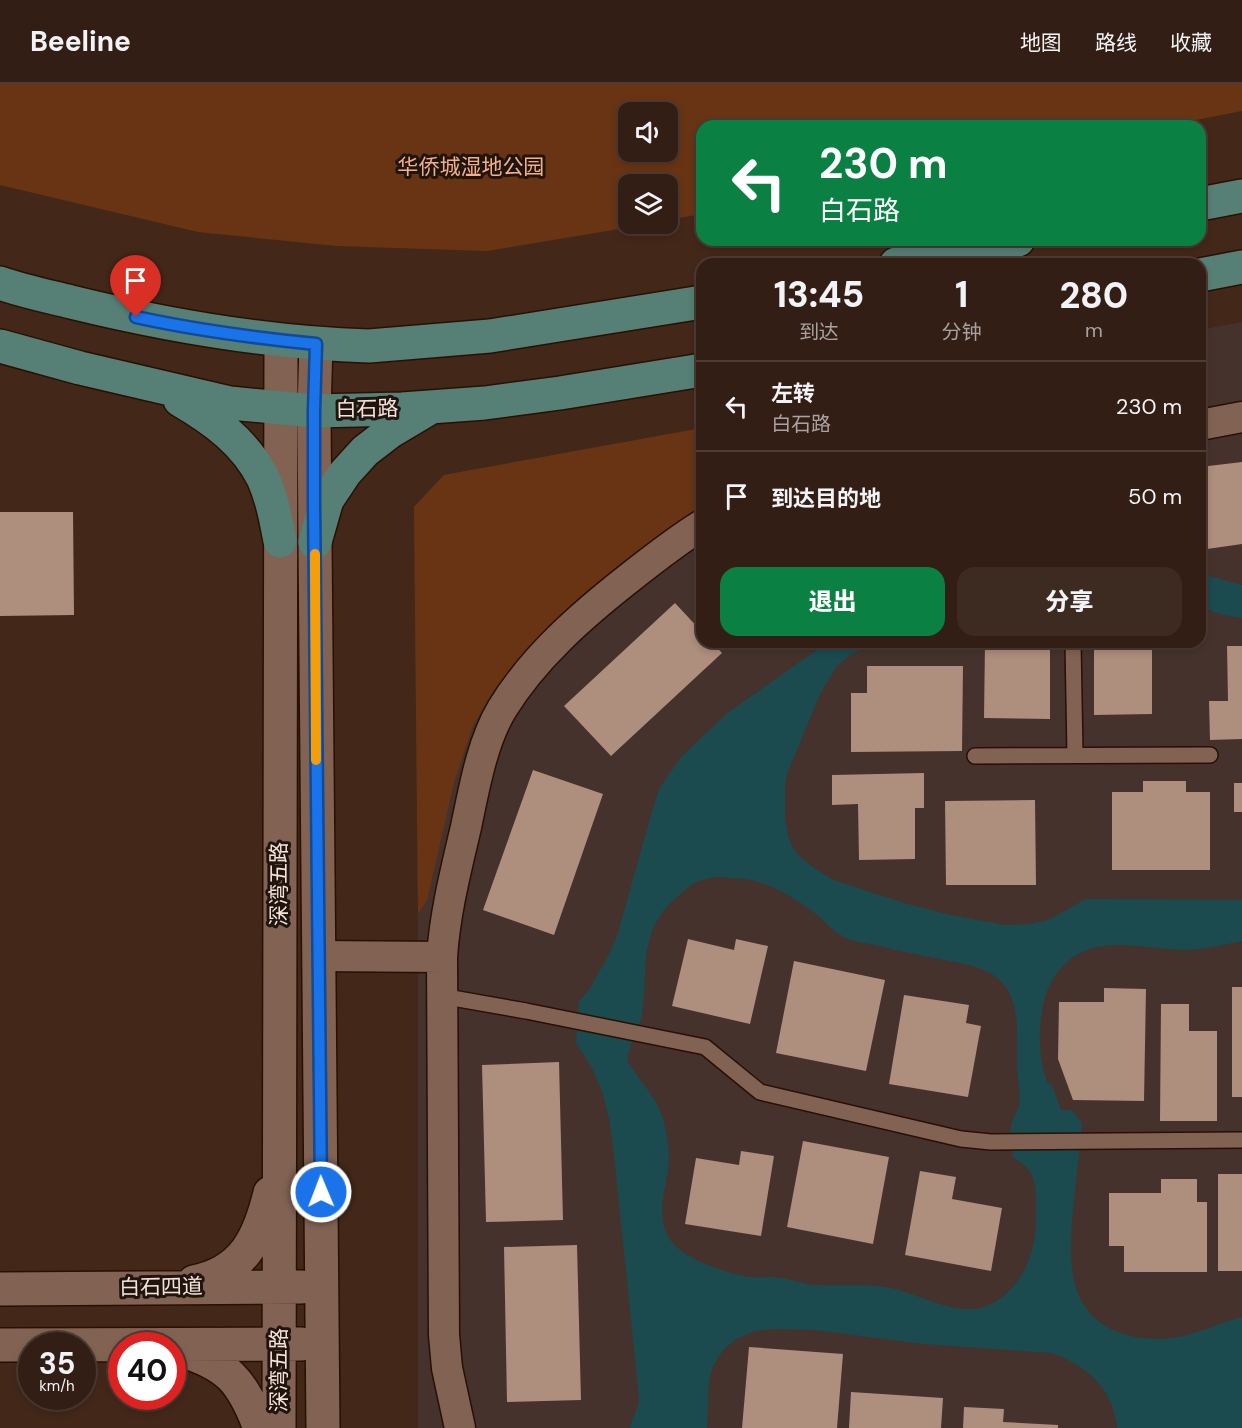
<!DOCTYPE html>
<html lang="zh">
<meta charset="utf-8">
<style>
:root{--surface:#321e14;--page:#3d2b22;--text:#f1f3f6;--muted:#a8a2a0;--line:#4d3c34;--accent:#0b8043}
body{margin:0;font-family:"DM Sans","Noto Sans SC",sans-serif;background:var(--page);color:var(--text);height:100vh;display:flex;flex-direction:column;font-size:22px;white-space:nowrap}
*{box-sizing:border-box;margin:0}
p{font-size:20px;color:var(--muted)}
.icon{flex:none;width:33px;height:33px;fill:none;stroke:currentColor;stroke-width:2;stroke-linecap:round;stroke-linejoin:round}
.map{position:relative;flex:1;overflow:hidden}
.details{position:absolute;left:696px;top:174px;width:510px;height:390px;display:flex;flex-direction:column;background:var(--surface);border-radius:18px;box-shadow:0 3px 9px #0003,0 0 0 2px var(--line)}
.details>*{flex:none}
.banner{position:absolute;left:696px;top:36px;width:510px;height:126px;border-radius:18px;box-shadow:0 3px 9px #0003,0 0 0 2px var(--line);background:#0b8043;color:#fff;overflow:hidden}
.fabs{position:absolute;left:618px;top:18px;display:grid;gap:12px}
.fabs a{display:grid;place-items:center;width:60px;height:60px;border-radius:12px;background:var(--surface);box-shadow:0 3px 9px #0003,0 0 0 2px var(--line);font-size:30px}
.speed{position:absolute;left:18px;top:1248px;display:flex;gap:12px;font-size:30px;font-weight:700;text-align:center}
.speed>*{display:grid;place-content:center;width:78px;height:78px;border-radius:50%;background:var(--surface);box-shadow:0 3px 9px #0003,0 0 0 2px var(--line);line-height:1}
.speed small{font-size:15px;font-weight:400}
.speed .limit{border:9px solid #d22;background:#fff;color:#111}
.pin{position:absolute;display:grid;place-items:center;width:51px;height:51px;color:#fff;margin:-62px -26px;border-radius:50% 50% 50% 0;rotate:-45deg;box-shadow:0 0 6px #0007}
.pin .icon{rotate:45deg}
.me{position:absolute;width:66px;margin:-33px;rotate:359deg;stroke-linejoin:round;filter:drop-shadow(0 0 4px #0008)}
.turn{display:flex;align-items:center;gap:21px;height:126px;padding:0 24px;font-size:27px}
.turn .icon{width:78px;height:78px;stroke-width:2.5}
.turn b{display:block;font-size:42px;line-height:51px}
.eta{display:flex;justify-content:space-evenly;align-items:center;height:102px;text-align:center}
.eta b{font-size:36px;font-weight:800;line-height:42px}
.cta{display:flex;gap:12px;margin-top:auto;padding:12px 24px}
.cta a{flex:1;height:69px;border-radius:18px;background:var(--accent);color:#fff;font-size:24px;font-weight:800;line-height:69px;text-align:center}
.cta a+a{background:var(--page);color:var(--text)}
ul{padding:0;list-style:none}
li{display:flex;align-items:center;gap:18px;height:90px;padding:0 24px;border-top:2px solid var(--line)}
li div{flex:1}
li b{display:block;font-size:22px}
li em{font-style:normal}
header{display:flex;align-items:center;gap:36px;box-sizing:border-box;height:84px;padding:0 30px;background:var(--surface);border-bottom:2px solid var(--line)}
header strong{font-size:28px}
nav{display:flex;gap:33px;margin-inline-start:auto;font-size:21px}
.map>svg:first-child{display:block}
.commercial{fill:#45322d}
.green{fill:#693413;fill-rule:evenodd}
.water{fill:#1b4a4f;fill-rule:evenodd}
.building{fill:#ae8e7d}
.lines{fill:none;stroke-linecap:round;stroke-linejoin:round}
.service-casing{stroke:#281003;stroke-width:18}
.minor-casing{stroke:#281003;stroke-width:33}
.tertiary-casing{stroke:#281003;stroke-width:36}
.primary-casing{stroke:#281003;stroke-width:36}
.service{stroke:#826353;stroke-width:15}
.minor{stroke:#826353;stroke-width:30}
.tertiary{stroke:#826353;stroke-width:33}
.primary{stroke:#567f76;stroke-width:33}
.route-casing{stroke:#114b97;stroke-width:15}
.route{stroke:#1a73e8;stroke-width:10}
.slow{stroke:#f59e0b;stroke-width:10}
.labels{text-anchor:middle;stroke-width:6;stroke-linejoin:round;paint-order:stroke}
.park-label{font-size:21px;fill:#f4af89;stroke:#20140e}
.street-label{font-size:21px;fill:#f5e3da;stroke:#20140e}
</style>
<header>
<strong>Beeline</strong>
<nav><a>地图</a><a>路线</a><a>收藏</a></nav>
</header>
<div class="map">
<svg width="1242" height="1344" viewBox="0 0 1242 1344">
<rect width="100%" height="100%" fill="#43281a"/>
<path class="commercial" d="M 1242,238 L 1242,1344 L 418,1344 L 418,830 L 414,423 L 444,391 L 702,344 L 702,558 L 1200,558 L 1200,246 Z"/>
<path class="green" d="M 0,0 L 1242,0 L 1242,27 L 1165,42 L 702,42 L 702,130 L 668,136 L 668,100 L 628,100 L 628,140 L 649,140 L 487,167 L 337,162 L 198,148 L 0,101 ZM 668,28 L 668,68 L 628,68 L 628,28 Z
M 702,344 L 702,423 L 642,466 L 582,511 L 526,565 L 493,607 L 472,644 L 454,699 L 427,816 L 418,830 L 414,423 L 444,391 Z"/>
<path class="water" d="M 1200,487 L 1209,492 L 1242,501 L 1242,534 L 1223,531 L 1200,523 Z
M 828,558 L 878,558 L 850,571 L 836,583 L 820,610 L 787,690 L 785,701 L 785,735 L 788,751 L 792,762 L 800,773 L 817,786 L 834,796 L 904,819 L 951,831 L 1006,841 L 1030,840 L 1048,836 L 1086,815 L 1242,816 L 1242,857 C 1223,861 1203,866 1183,866 C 1140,865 1094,848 1061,884 C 1053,893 1047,905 1044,917 C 1038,947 1038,969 1047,998 L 1052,1001 L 1061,1026 L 1072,1026 L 1082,1039 C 1079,1065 1077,1091 1074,1117 C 1072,1139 1069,1163 1072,1185 C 1078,1240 1122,1259 1172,1254 C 1197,1251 1218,1239 1242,1233 L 1242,1344 L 1117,1344 C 1113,1304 1087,1281 1051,1269 L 924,1260 L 814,1246 L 774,1245 L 755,1247 L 736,1255 L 723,1266 L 713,1282 L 709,1298 L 707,1344 L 630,1344 C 632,1333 638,1326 639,1314 L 613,1062 L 609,1035 L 602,1007 L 591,982 L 576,959 L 579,917 L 588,907 L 606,876 L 617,852 L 651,731 L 659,705 L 681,673 L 726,630 ZM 719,793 C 730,794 741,794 751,796 C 774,801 797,816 816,830 C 826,838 835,850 848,855 C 856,858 866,859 875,861 C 906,869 937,874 969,881 C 1023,894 1017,936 1017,980 C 1017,994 1021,1008 1019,1021 C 1018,1028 1014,1031 1012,1038 C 1009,1045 1012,1065 1013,1074 C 1035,1084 1036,1100 1036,1123 C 1036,1132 1036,1141 1035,1150 C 1032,1179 1015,1211 987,1222 C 956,1234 917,1208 886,1203 C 863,1200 840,1202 817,1201 C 802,1200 788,1194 773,1193 C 765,1193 758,1194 750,1193 C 726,1189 688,1177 672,1158 C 649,1130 674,1092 668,1061 C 667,1052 665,1043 663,1034 C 656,1013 639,995 627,977 C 629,960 640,946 642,929 C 649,884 637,848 676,814 C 694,798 695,796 719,793 Z"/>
<path class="building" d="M 1242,378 L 1242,460 L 1200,466 L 1200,383 Z
M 0,428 L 73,428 L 74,531 L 0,532 Z
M 675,519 L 702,548 L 702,558 L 712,558 L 722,569 L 611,672 L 564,622 Z
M 985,558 L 1050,558 L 1050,635 L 984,634 Z
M 1094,558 L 1152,558 L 1152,630 L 1094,631 Z
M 1227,562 L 1242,562 L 1242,655 L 1210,656 L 1209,617 L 1228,617 Z
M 867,582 L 963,582 L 962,667 L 851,668 L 851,609 L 867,609 Z
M 533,686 L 603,710 L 554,851 L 483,826 Z
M 924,689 L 924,724 L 915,724 L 915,775 L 859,776 L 858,720 L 832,721 L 832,691 Z
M 1143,697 L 1186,697 L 1186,708 L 1210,708 L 1210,786 L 1112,786 L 1112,708 L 1143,708 Z
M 1234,699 L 1242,699 L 1242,728 L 1234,728 Z
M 1035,716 L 1036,801 L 946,801 L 945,717 Z
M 688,855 L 734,866 L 736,855 L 768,862 L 750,940 L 672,922 Z
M 794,877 L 885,896 L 866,987 L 776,969 Z
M 1232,903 L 1242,903 L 1242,1013 L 1232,1013 Z
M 1104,904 L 1146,905 L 1144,1017 L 1073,1016 L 1058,975 L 1059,918 L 1104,918 Z
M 904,911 L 969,921 L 966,939 L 981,942 L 968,1013 L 889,1000 Z
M 1161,920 L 1189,920 L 1189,947 L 1217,947 L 1217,1037 L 1160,1037 Z
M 559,978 L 563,1136 L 486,1138 L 482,981 Z
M 803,1057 L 889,1073 L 873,1160 L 787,1143 Z
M 741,1067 L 774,1072 L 761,1152 L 685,1140 L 696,1074 L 739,1081 Z
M 920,1087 L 956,1093 L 952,1115 L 1002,1124 L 991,1187 L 905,1171 Z
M 1218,1090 L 1242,1090 L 1242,1187 L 1218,1187 Z
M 1161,1095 L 1197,1095 L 1197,1118 L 1207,1118 L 1207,1188 L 1124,1188 L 1124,1162 L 1109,1162 L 1109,1109 L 1161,1109 Z
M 577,1161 L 581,1316 L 507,1318 L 504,1163 Z
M 749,1263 L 843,1270 L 837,1344 L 742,1344 Z
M 851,1308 L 943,1314 L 941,1344 L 849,1344 Z
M 964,1323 L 1004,1325 L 1003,1338 L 1058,1341 L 1058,1344 L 963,1344 Z"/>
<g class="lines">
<g class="service-casing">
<path id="service" d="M 1073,558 L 1075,671
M 975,672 L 1210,671
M 441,912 L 526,927 L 705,963 L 760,1008 L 961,1055 L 991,1058 L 1242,1056"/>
</g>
<g class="minor-casing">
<path id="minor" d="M 1200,341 L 1242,333
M 318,872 L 442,873
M 460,1344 L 447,1284 L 444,1251 L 442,873 C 445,828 456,786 466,743 C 474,705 482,658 502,625 C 533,574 581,532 628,495 C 652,476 676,457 702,441"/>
</g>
<g class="tertiary-casing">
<path id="tertiary" d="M 316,260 L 314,327 L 315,458 L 323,1344
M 194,1198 C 244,1188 259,1154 270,1109
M 0,1205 L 301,1203
M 0,1261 L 301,1260
M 180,1266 C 229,1281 242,1297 260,1344
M 279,1344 L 281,257"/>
</g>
<g class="primary-casing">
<path id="primary" d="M 1200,120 L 1242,112
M 896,180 L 1018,156
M 1200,191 L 1242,183
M 0,199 C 23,207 47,212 71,218 C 169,242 268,259 369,262 L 490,252 L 702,218
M 0,262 L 80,284 L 230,319 L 314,327 L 402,325 L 485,319 L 560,309 L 702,286
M 180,316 C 214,336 245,358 263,394 C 272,414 276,436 280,457
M 315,458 L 327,416 L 345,389 L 365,367 L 391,347 L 428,325"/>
</g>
<use href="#service" class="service"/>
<use href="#minor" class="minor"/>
<use href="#tertiary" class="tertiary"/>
<use href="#primary" class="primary"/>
</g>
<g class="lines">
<g class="route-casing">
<path id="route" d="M 136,233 C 195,246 256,254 316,260 L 314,327 L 314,418 L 321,1108"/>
</g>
<use href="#route" class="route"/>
<path class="slow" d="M 315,470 L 316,676"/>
</g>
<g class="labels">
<g class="park-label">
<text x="471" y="90">华侨城湿地公园</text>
</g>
<g class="street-label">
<text transform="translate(367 325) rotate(-1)" y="7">白石路</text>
<text transform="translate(279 800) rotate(-90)" y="7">深湾五路</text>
<text transform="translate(161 1203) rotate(-1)" y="7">白石四道</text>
<text transform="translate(279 1286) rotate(-90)" y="7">深湾五路</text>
</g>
</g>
</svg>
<div class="fabs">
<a><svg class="icon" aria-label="sound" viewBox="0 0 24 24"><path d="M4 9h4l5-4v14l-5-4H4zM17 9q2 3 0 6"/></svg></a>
<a><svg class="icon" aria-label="layers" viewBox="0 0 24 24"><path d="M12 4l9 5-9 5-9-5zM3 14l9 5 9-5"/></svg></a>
</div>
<div class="speed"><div>35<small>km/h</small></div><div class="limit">40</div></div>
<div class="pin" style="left:136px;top:233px;background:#d93025"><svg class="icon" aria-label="arrive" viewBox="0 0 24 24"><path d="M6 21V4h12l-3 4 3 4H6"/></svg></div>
<svg class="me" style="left:321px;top:1108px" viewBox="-20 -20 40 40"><circle r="17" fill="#1a73e8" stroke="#fff" stroke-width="3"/><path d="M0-11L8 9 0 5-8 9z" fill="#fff"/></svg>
<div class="banner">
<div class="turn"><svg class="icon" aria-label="left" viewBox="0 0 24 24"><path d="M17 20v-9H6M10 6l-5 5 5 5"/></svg><div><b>230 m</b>白石路</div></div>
</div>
<section class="details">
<div class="eta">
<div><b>13:45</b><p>到达</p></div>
<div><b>1</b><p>分钟</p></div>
<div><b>280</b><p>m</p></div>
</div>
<ul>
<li><svg class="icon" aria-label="left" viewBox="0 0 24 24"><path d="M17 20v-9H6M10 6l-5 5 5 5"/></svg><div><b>左转</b><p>白石路</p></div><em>230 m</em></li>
<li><svg class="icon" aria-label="arrive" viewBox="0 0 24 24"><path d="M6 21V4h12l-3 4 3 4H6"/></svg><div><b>到达目的地</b></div><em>50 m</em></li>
</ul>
<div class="cta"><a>退出</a><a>分享</a></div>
</section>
</div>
